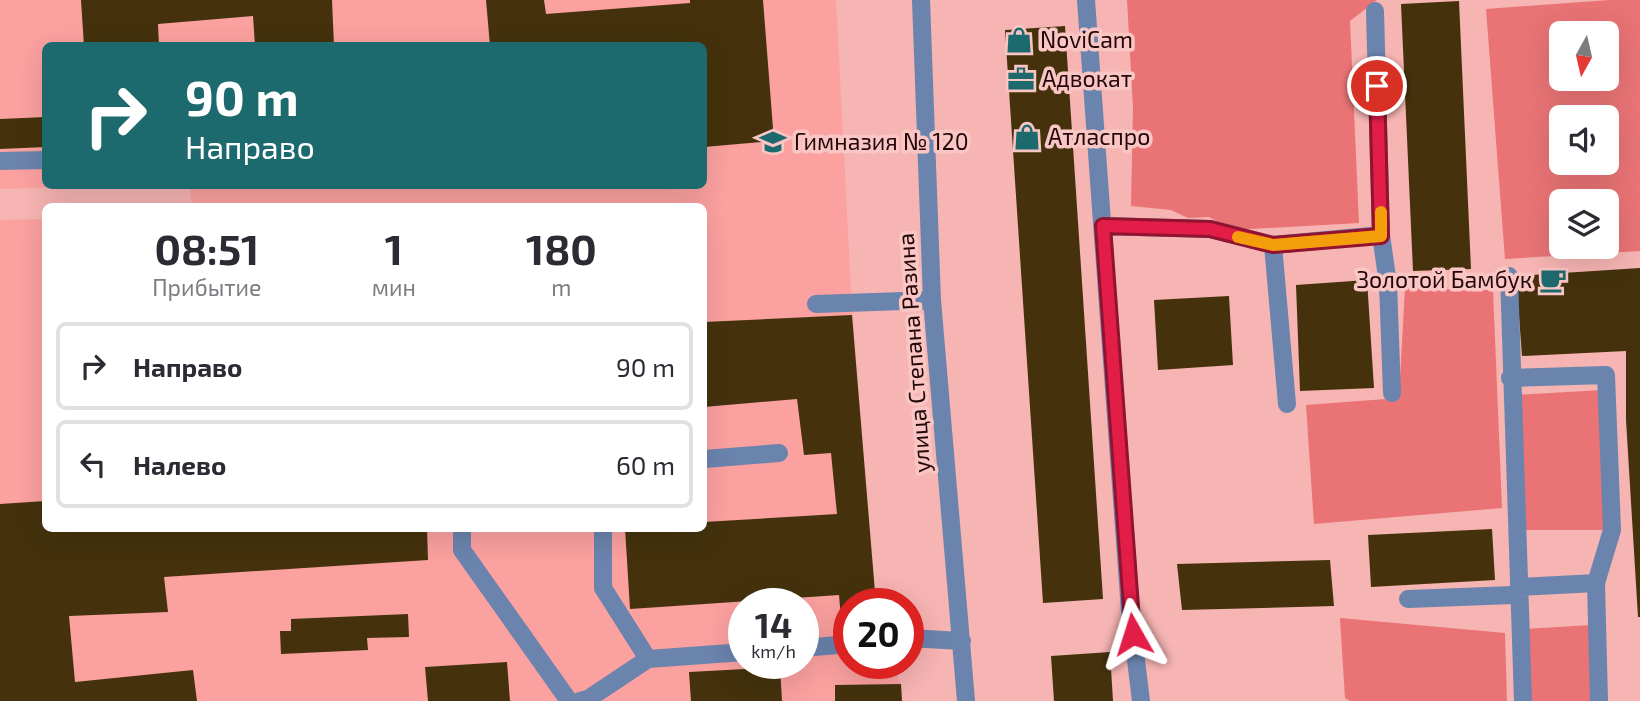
<!DOCTYPE html>
<html lang="ru">
<meta charset="utf-8">
<style>
:root{--surface:#fff;--page:#f7f7f7;--text:#2b2b33;--muted:#7c7c81;--line:#e1e1e2}
body{margin:0;font-family:"Exo 2",sans-serif;background:var(--page);color:var(--text);height:100vh;display:flex;flex-direction:column;font-size:26px;white-space:nowrap}
*{box-sizing:border-box;margin:0}
p{font-size:23px;color:var(--muted)}
.icon{flex:none;width:38px;height:38px;fill:none;stroke:currentColor;stroke-width:2;stroke-linecap:round;stroke-linejoin:round}
.map{position:relative;flex:1;overflow:hidden}
.panel{position:absolute;left:42px;top:203px;width:665px;height:329px;display:flex;flex-direction:column;background:var(--surface);border-radius:10px;box-shadow:0 7px 28px #0002}
.panel>*{flex:none}
.top-card{position:absolute;left:42px;top:42px;width:665px;height:147px;border-radius:10px;box-shadow:0 7px 28px #0002;background:#1d6a6e;color:#fff;overflow:hidden}
.needle{width:46px;rotate:188deg}
.tools{position:absolute;left:1549px;top:21px;display:grid;gap:14px}
.tools a{display:grid;place-items:center;width:70px;height:70px;border-radius:10px;background:var(--surface);box-shadow:0 7px 28px #0002;font-size:35px}
.speed{position:absolute;left:728px;top:588px;display:flex;gap:14px;font-size:35px;font-weight:700;text-align:center}
.speed>*{display:grid;place-content:center;width:91px;height:91px;border-radius:50%;background:var(--surface);box-shadow:0 7px 28px #0002;line-height:1}
.speed small{font-size:18px;font-weight:400}
.speed .limit{border:10px solid #d22;background:#fff;color:#111}
.pin{position:absolute;display:grid;place-items:center;width:60px;height:60px;color:#fff;margin:-30px;border:4px solid #fff;border-radius:50%;box-shadow:0 2px 7px #0007}
.me{position:absolute;width:77px;margin:-38px;rotate:354deg;stroke-linejoin:round;filter:drop-shadow(0 0 5px #0008)}
.turn{display:flex;align-items:center;gap:24px;height:147px;padding:0 28px;font-size:32px}
.turn .icon{width:91px;height:91px;stroke-width:2.5}
.turn b{display:block;font-size:49px;line-height:60px}
.eta{display:flex;justify-content:space-evenly;align-items:center;height:119px;text-align:center}
.eta b{font-size:42px;font-weight:700;line-height:49px}
ul{padding:0;list-style:none}
li{display:flex;align-items:center;gap:21px;height:88px;margin:0 14px 10px;padding:0 14px;border:4px solid var(--line);border-radius:10px}
li div{flex:1}
li b{display:block;font-size:26px}
li em{font-style:normal}
.map>svg:first-child{display:block}
.built{fill:#fba1a0;fill-rule:evenodd}
.green{fill:#e97375;fill-rule:evenodd}
.building{fill:#45320d}
.lines{fill:none;stroke-linecap:round;stroke-linejoin:round}
.minor{stroke:#6b84ae;stroke-width:18}
.route-casing{stroke:#92132f;stroke-width:18}
.route{stroke:#e11d48;stroke-width:12}
.slow{stroke:#f59e0b;stroke-width:12}
.labels{text-anchor:middle;stroke-width:7;stroke-linejoin:round;paint-order:stroke}
.poi-label{font-size:23px;fill:#240809;stroke:#f9c6c4;text-anchor:start}
.street-label{font-size:23px;fill:#240809;stroke:#f9c6c4}
</style>
<div class="map">
<svg width="1640" height="701" viewBox="0 0 1640 701">
<rect width="100%" height="100%" fill="#f6b4b2"/>
<path class="built" d="M 0,0 L 836,0 L 851,291 L 864,470 L 849,604 L 849,663 L 892,663 L 901,684 L 902,701 L 0,701 L 0,220 L 45,219 L 46,528 L 704,528 L 704,206 L 192,206 L 190,186 L 704,186 L 704,46 L 46,46 L 46,186 L 92,186 L 0,189 ZM 744,604 L 803,604 L 803,663 L 744,663 Z"/>
<path class="green" d="M 1127,0 L 1377,0 L 1350,21 L 1359,223 L 1232,230 L 1209,217 L 1188,218 L 1171,210 L 1131,206 L 1133,107 Z
M 1609,0 L 1640,0 L 1640,251 L 1505,259 L 1486,9 ZM 1606,33 L 1606,79 L 1561,79 L 1561,33 ZM 1606,117 L 1606,163 L 1561,163 L 1561,117 ZM 1606,201 L 1606,247 L 1561,247 L 1561,201 Z
M 1405,288 L 1493,290 L 1502,508 L 1314,524 L 1306,405 L 1399,398 Z
M 1602,390 L 1612,530 L 1522,530 L 1515,395 Z
M 1340,618 L 1505,633 L 1507,701 L 1350,701 L 1345,698 Z
M 1591,625 L 1594,701 L 1526,701 L 1525,629 Z"/>
<path class="building" d="M 81,0 L 332,0 L 334,46 L 255,46 L 253,16 L 158,24 L 159,46 L 84,46 Z
M 486,0 L 544,0 L 546,14 L 690,3 L 690,0 L 763,0 L 774,141 L 704,147 L 704,46 L 490,46 Z
M 1459,1 L 1471,269 L 1413,271 L 1401,4 Z
M 1065,26 L 1103,599 L 1043,603 L 1005,30 Z
M 46,117 L 46,147 L 0,149 L 0,119 Z
M 1640,268 L 1640,617 L 1638,617 L 1626,420 L 1626,351 L 1522,356 L 1516,276 Z
M 1367,280 L 1374,388 L 1300,391 L 1296,285 Z
M 1229,296 L 1233,365 L 1158,370 L 1154,300 Z
M 852,315 L 876,604 L 849,604 L 849,618 L 841,618 L 839,595 L 630,609 L 625,528 L 704,528 L 704,522 L 837,514 L 831,453 L 804,455 L 797,399 L 704,407 L 704,322 Z
M 46,501 L 46,528 L 427,528 L 428,560 L 164,577 L 168,612 L 69,616 L 75,682 L 193,670 L 197,701 L 0,701 L 0,504 Z
M 1492,529 L 1495,580 L 1371,587 L 1368,535 Z
M 1330,560 L 1334,606 L 1182,610 L 1177,564 Z
M 408,614 L 409,637 L 367,638 L 368,650 L 281,654 L 280,631 L 291,631 L 291,619 Z
M 1110,652 L 1113,701 L 1054,701 L 1051,656 Z
M 507,662 L 510,701 L 428,701 L 425,667 Z
M 780,667 L 782,701 L 691,701 L 689,672 Z
M 901,684 L 902,701 L 835,701 L 835,685 Z"/>
<g class="lines">
<path class="minor" d="M 921,0 L 932,300 L 966,701
M 1086,0 L 1130,611 L 1141,701
M 1375,11 L 1381,235 L 1388,284 L 1392,393
M 0,161 L 46,160
M 1103,226 L 1210,229 L 1273,245 L 1381,235
M 1273,245 L 1287,404
M 1509,276 L 1523,701
M 816,304 L 932,300
M 1510,378 L 1606,375 L 1612,530 L 1596,583 L 1599,701
M 704,459 L 779,453
M 462,528 L 462,550 L 569,701
M 603,528 L 603,588 L 648,659
M 1408,599 L 1513,595 L 1521,587 L 1596,583
M 908,638 L 962,641
M 803,648 L 849,644
M 580,701 L 588,699 L 648,659 L 744,652"/>
</g>
<g class="lines">
<g class="route-casing">
<path id="route" d="M 1133,634 L 1103,226 L 1210,229 L 1273,245 L 1381,236 L 1377,86"/>
</g>
<use href="#route" class="route"/>
<path class="slow" d="M 1238,237 L 1273,245 L 1381,236 L 1381,212"/>
</g>
<defs>
<g id="shop-bare" transform="scale(2.1)"><path d="M-5-2.5h2.3a2.7 3.5 0 0 1 5.4 0H5L5.5 6h-11ZM-1.5-2.5h3a1.5 2.3 0 0 0-3 0Z" fill="#1d6a6e" stroke="#f9c6c4" stroke-width="2.5" paint-order="stroke"/></g>
<g id="office-bare" transform="scale(2.1)"><path d="M-6-3h4V-5.5h4V-3h4V5H-6ZM-1-4.5V-3h2v-1.5ZM-6 0V1H6V0Z" fill="#1d6a6e" stroke="#f9c6c4" stroke-width="2.5" paint-order="stroke"/></g>
<g id="school-bare" transform="scale(2.1)"><path d="M0-5L7-2L0 1L-7-2ZM-4 1L0 2.5L4 1V4Q0 6-4 4Z" fill="#1d6a6e" stroke="#f9c6c4" stroke-width="2.5" paint-order="stroke"/></g>
<g id="cafe-bare" transform="scale(2.1)"><path d="M-5.5-4.5H6V0H3Q3 3.5 0 3.5H-2.5Q-5.5 3.5-5.5 0ZM3-3.2v2h1.7v-2ZM-6 4.5H4V6H-6Z" fill="#1d6a6e" stroke="#f9c6c4" stroke-width="2.5" paint-order="stroke"/></g>
</defs>
<g fill-rule="evenodd">
<use href="#shop-bare" x="1019" y="40"/>
<use href="#office-bare" x="1021" y="79"/>
<use href="#shop-bare" x="1027" y="137"/>
<use href="#school-bare" x="773" y="142"/>
<use href="#cafe-bare" x="1553" y="280"/>
</g>
<g class="labels">
<g class="poi-label">
<text x="1040" y="48">NoviСam</text>
<text x="1042" y="87">Адвокат</text>
<text x="1048" y="145">Атласпро</text>
<text x="794" y="150">Гимназия № 120</text>
<text x="1532" y="288" text-anchor="end">Золотой Бамбук</text>
</g>
<g class="street-label">
<text transform="translate(914 353) rotate(-94)" y="8">улица Степана Разина</text>
</g>
</g>
</svg>
<div class="tools">
<a><svg class="needle" viewBox="-14 -14 28 28"><path d="M0-13l5 13h-10z" fill="#e53935"/><path d="M0 13l5-13h-10z" fill="#7c7c81"/></svg></a>
<a><svg class="icon" aria-label="sound" viewBox="0 0 24 24"><path d="M4 9h4l5-4v14l-5-4H4zM17 9q2 3 0 6"/></svg></a>
<a><svg class="icon" aria-label="layers" viewBox="0 0 24 24"><path d="M12 4l9 5-9 5-9-5zM3 14l9 5 9-5"/></svg></a>
</div>
<div class="speed"><div>14<small>km/h</small></div><div class="limit">20</div></div>
<div class="pin" style="left:1377px;top:86px;background:#d93025"><svg class="icon" aria-label="arrive" viewBox="0 0 24 24"><path d="M6 21V4h12l-3 4 3 4H6"/></svg></div>
<svg class="me" style="left:1133px;top:634px" viewBox="-20 -20 40 40"><path d="M0-17L14 15 0 8-14 15z" fill="#e11d48" stroke="#fff" stroke-width="4"/></svg>
<div class="top-card">
<div class="turn"><svg class="icon" aria-label="right" viewBox="0 0 24 24"><path d="M7 20v-9h11M14 6l5 5-5 5"/></svg><div><b>90 m</b>Направо</div></div>
</div>
<section class="panel">
<div class="eta">
<div><b>08:51</b><p>Прибытие</p></div>
<div><b>1</b><p>мин</p></div>
<div><b>180</b><p>m</p></div>
</div>
<ul>
<li><svg class="icon" aria-label="right" viewBox="0 0 24 24"><path d="M7 20v-9h11M14 6l5 5-5 5"/></svg><div><b>Направо</b></div><em>90 m</em></li>
<li><svg class="icon" aria-label="left" viewBox="0 0 24 24"><path d="M17 20v-9H6M10 6l-5 5 5 5"/></svg><div><b>Налево</b></div><em>60 m</em></li>
</ul>
</section>
</div>
